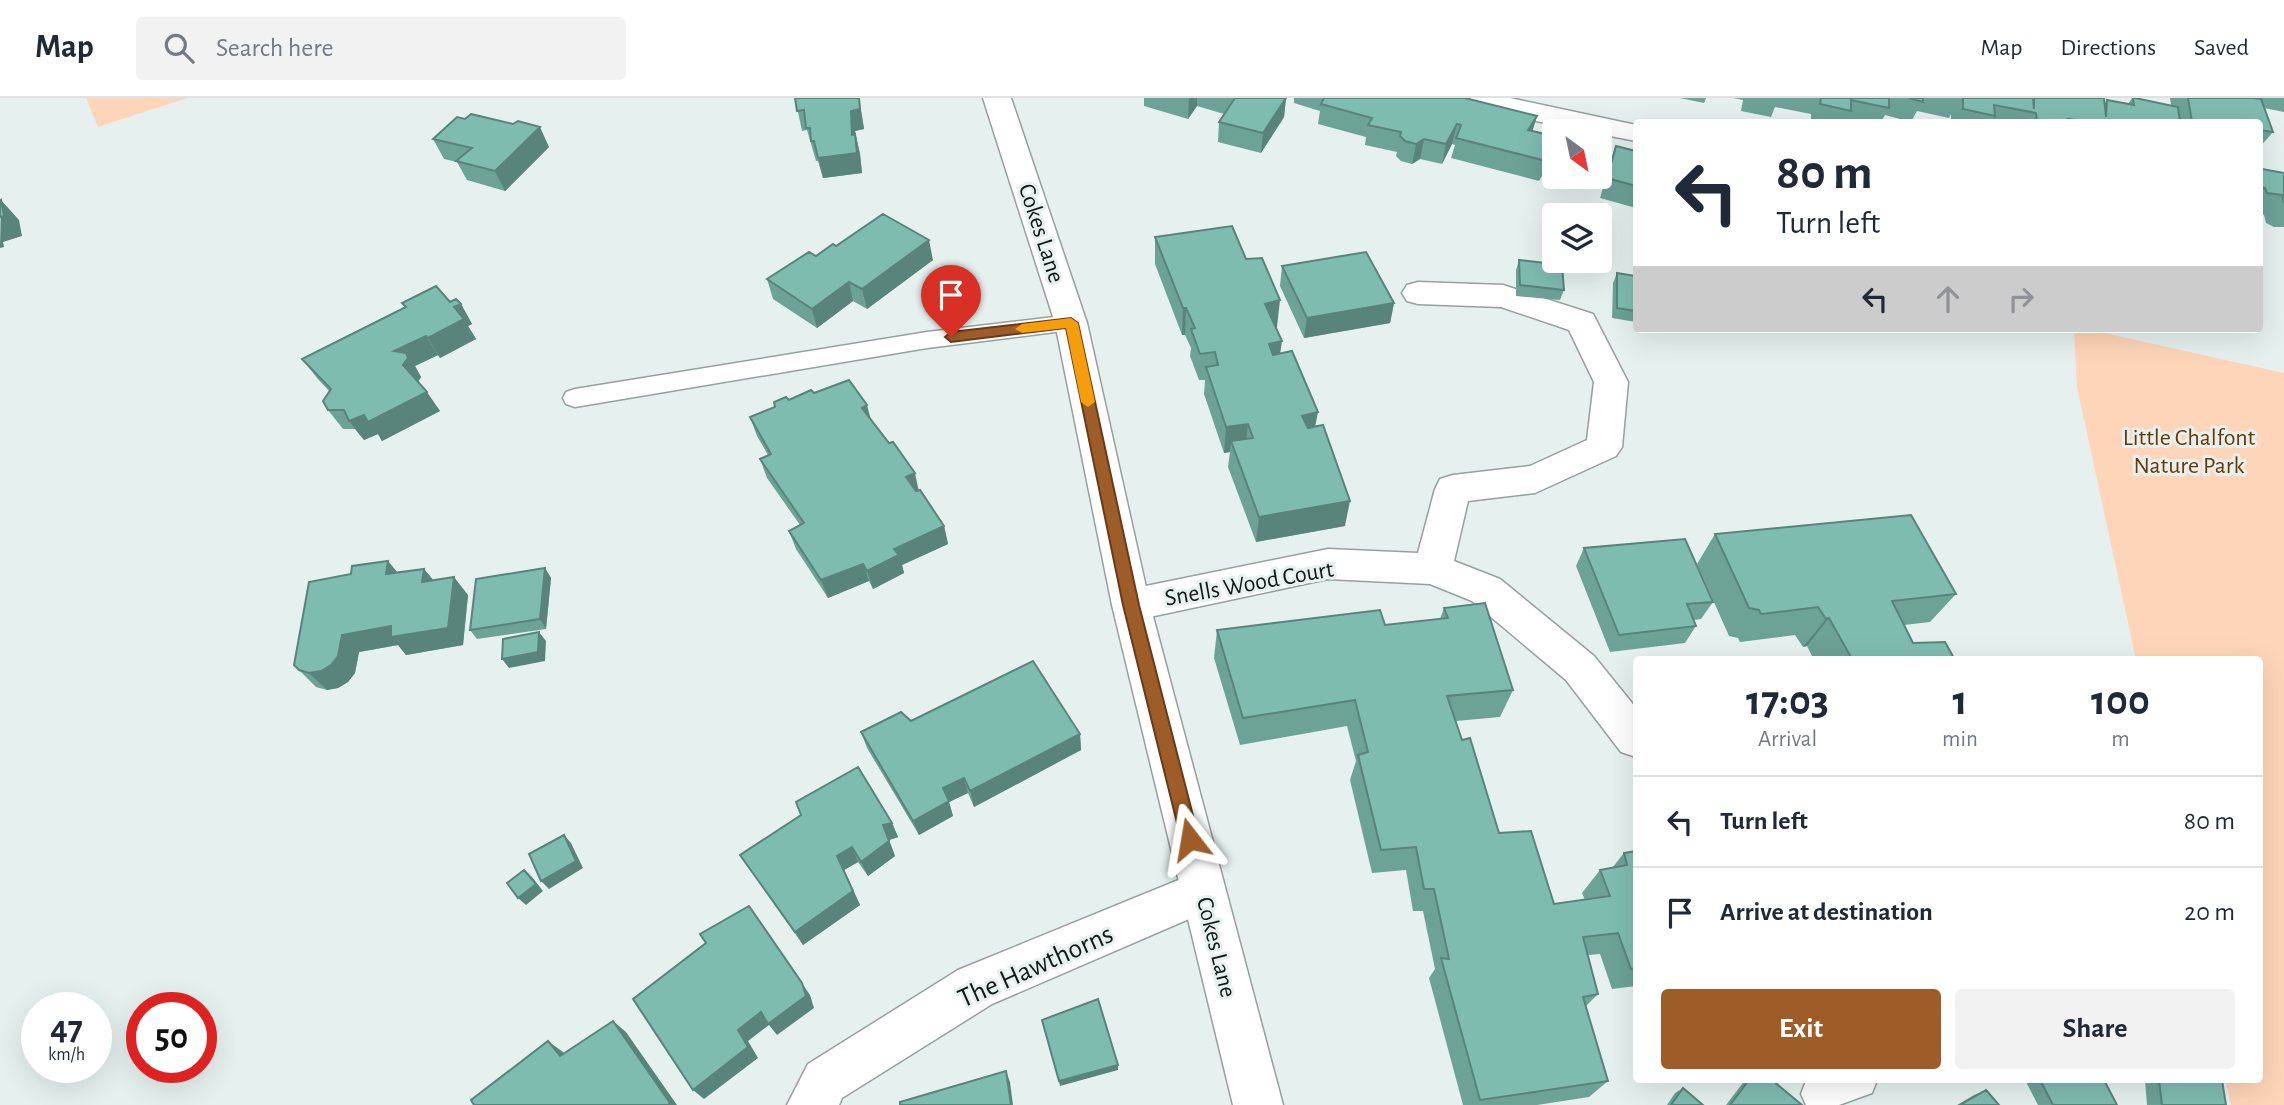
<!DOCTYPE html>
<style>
:root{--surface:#fff;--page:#f2f2f3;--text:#1f2937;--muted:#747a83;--line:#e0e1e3;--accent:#9e5d28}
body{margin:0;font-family:"Alegreya Sans",sans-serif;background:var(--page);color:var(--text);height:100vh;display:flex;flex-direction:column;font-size:26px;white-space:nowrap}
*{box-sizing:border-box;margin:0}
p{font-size:23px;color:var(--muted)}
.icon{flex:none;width:38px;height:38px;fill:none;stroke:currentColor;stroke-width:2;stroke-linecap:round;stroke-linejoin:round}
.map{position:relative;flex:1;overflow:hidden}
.details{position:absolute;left:1633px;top:558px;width:630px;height:427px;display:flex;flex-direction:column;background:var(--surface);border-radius:7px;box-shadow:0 7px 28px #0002}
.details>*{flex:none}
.hud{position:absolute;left:1633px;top:21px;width:630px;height:214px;border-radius:7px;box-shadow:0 7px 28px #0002;background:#fff;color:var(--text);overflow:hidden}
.needle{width:46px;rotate:147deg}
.buttons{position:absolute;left:1542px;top:21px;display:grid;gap:14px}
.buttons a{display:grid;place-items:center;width:70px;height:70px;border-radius:7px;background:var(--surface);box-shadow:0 7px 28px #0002;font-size:35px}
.speed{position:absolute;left:21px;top:894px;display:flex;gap:14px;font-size:35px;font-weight:700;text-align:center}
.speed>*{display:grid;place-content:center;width:91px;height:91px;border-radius:50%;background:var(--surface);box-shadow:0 7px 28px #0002;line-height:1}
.speed small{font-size:18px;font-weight:400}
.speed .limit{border:10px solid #d22;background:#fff;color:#111}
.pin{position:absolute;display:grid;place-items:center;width:60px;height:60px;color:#fff;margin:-72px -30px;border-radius:50% 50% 50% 0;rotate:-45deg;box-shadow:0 0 7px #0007}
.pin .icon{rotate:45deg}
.me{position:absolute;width:77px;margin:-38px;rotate:346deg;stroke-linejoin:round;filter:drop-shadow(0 0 5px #0008)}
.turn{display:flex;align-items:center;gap:24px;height:147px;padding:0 28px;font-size:32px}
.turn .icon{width:91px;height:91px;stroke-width:2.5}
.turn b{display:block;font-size:49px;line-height:60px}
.lanes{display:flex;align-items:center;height:66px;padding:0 28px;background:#0003;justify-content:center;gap:35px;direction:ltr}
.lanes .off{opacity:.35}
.eta{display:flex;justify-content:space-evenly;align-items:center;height:119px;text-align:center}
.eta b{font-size:42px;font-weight:700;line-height:49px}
.action{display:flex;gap:14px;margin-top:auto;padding:14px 28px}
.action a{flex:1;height:80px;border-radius:7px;background:var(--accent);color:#fff;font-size:28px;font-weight:700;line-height:80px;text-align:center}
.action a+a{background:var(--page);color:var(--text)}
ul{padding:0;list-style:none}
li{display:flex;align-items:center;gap:21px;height:91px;padding:0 28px;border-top:2px solid var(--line)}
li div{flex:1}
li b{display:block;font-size:26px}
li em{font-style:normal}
header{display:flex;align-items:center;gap:42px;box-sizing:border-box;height:98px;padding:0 35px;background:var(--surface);border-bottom:2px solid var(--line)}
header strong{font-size:33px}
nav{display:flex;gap:38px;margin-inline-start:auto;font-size:24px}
.search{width:490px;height:63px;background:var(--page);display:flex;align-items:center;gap:18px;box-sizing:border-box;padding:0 24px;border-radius:7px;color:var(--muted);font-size:26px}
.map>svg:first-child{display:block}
.green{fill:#fed5b8}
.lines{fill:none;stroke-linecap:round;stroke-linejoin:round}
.lane-casing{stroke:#96a09e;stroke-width:3}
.street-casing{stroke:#96a09e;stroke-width:3}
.secondary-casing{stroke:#96a09e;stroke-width:3}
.lane{fill:#fff;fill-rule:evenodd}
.street{fill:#fff;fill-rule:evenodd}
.secondary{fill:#fff;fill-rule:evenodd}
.wall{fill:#6da297}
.shaded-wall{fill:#59847b}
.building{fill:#7fbcb0;stroke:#59847b;stroke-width:2}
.route{fill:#9e5d28;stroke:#673c1a;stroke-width:2}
.slow{fill:#f59e0b}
.labels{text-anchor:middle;stroke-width:6;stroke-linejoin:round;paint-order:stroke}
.street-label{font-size:24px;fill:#131716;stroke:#e6f1ef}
.park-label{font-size:24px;fill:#6c3701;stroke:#e6f1ef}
.near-street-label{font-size:28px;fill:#131716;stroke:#e6f1ef}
</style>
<header>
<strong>Map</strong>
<div class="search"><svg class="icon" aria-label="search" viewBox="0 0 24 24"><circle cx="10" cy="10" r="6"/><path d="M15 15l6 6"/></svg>Search here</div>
<nav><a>Map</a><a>Directions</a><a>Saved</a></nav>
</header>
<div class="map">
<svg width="2284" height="1007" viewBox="0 0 2284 1007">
<rect width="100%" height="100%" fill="#e6f1ef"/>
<path class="green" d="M 86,0 L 187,0 L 98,29 Z
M 2074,231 L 2086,231 L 2284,275 L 2284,1007 L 2231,1007 L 2225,982 L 2259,982 L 2259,562 L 2136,562 L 2077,289 Z"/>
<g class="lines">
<g class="lane-casing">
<path id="lane" d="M 1071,217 L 1079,219 L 1083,225 L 1079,231 L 927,250 L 575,309 L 566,306 L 563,300 L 566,294 L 575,291 L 927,234 Z
M 1810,982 L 1877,982 L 1872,995 L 1839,1007 L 1806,1007 L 1801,996 L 1806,983 Z"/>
</g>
<g class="street-casing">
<path id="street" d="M 1470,0 L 1510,0 L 1636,27 L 1636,43 L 1600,36 L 1600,33 L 1588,33 C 1565,28 1481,16 1470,0 Z
M 1418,184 L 1503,187 L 1593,216 L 1628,284 L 1622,349 L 1616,358 L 1535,395 L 1468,403 L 1454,463 L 1500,481 L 1594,558 L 1636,610 L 1636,659 L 1621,654 L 1566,582 L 1472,503 L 1430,486 L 1328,481 L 1131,523 L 1117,518 L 1112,507 L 1117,496 L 1131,491 L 1328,451 L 1418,455 L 1435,391 L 1440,381 L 1453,377 L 1530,368 L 1587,342 L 1594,284 L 1569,232 L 1501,209 L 1418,206 L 1407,203 L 1402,195 L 1407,187 Z
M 1203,772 L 1219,778 L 1225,793 L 1219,808 L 992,906 L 842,1000 L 839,1007 L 787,1007 L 808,966 L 958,872 Z"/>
</g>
<g class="secondary-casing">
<path id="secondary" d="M 983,0 L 1011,0 L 1087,225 L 1150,507 L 1283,1007 L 1233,1007 L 1112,507 L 1055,225 Z"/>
</g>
<use href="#lane" class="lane"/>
<use href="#street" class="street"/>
<use href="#secondary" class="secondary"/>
</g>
<path class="wall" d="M 795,0 L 859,0 L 864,31 L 855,33 L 856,38 L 860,56 L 862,75 L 823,80 L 818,63 L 816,63 L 807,32 L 802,33 Z
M 1144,0 L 1286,0 L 1284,19 L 1261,55 L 1218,44 L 1219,24 L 1224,16 L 1197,8 L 1188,21 L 1144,8 Z
M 1294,0 L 1465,0 L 1537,18 L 1532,33 L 1551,59 L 1539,83 L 1451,60 L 1455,47 L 1452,46 L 1442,66 L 1420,61 L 1412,66 L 1401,63 L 1396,58 L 1397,54 L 1365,47 L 1366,39 L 1318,26 L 1320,13 L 1294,5 Z
M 1680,0 L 1706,0 L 1704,5 Z
M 1733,0 L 2104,0 L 2105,5 L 2107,2 L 2128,6 L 2132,0 L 2171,7 L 2170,0 L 2284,0 L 2284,14 L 2264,10 L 2273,34 L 2259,50 L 2259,24 L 1951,24 L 1951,16 L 1949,20 L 1917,13 L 1911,24 L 1885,17 L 1881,24 L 1854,24 L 1846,23 L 1845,24 L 1811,24 L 1811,16 L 1775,9 L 1771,19 L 1741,13 L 1743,2 Z
M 433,41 L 549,49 L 505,93 L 467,82 L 457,64 L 444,61 Z
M 1616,48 L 1636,53 L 1636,110 L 1600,100 L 1609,68 Z
M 2259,58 L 2262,71 L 2284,75 L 2284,129 L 2274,129 L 2266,125 L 2264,117 L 2259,116 Z
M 1155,139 L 1246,161 L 1277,229 L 1275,230 L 1280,255 L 1315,328 L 1345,428 L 1256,444 L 1228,369 L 1230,354 L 1224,355 L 1204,296 L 1205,282 L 1199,282 L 1190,258 L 1191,250 L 1185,237 L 1182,237 L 1155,166 Z
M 836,148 L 933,162 L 867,211 L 853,203 L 817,230 L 773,201 L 767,181 Z
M 1519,162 L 1564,192 L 1560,202 L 1516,198 L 1516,172 Z
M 1282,168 L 1394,205 L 1390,225 L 1304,240 L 1280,188 Z
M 1617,175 L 1636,178 L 1636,224 L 1612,220 L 1613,185 Z
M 450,204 L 461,206 L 472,226 L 468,228 L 476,241 L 440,260 L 438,257 L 415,268 L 421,279 L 418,284 L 440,313 L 382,343 L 378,336 L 364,342 L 355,331 L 343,331 L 328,312 L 329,293 L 317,280 L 302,261 L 405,210 L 402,205 Z
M 814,295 L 871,321 L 919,392 L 944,428 L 948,446 L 902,467 L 904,475 L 873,491 L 869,483 L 828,500 L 796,451 L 789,433 L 800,427 L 767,380 L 760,361 L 768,357 L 757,338 L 750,319 L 775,309 L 789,302 Z
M 1715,436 L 1956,496 L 1930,524 L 1904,527 L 1913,545 L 1955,562 L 1814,562 L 1807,548 L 1803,549 L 1795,537 L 1740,544 L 1738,540 L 1729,538 L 1697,466 Z
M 1584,450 L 1713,504 L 1701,521 L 1694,522 L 1696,528 L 1685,545 L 1610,554 L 1576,468 Z
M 545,470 L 551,480 L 546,531 L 477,541 L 470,532 Z
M 424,471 L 433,482 L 468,497 L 463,547 L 406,557 L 398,547 L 359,554 L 355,575 L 348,584 L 338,590 L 327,592 L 316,589 L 299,572 L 397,474 Z
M 1444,510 L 1513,592 L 1500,619 L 1456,623 L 1462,642 L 1499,735 L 1554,806 L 1585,802 L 1582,795 L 1600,772 L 1612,770 L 1624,755 L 1636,753 L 1636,888 L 1612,891 L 1600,856 L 1588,857 L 1598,896 L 1586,908 L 1608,983 L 1589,999 L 1537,1007 L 1463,1007 L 1429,880 L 1435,871 L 1423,813 L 1413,813 L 1406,772 L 1372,775 L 1350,682 L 1356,663 L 1347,628 L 1240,647 L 1214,560 L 1217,532 L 1385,527 L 1440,521 Z
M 911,623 L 1080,636 L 1081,652 L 974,709 L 968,695 L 949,704 L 953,718 L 919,737 L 867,650 L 861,634 Z
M 892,725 L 898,739 L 889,742 L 895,758 L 868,778 L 858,764 L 844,772 L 860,807 L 803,847 L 740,757 Z
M 1745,982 L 1772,982 L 1802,1007 L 1726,1007 Z
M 2025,982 L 2104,982 L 2117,1007 L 2038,1007 Z
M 2145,982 L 2222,982 L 2226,1007 L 2147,1007 Z
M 1683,990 L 1703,1007 L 1667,1007 L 1675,995 Z
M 1986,992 L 1999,1007 L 1957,1007 L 1974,997 Z"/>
<path class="shaded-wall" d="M 859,0 L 864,31 L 855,33 L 856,38 L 860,56 L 862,75 L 823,80 L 818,60 L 852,37 L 851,13 Z
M 1189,0 L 1197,0 L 1197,8 L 1188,21 Z
M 1286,0 L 1284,19 L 1261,55 L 1263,35 Z
M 1537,18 L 1531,38 L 1528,32 Z
M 1457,26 L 1452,46 L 1442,66 L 1446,46 Z
M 540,29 L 549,49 L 505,93 L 495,73 Z
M 1424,41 L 1420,61 L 1412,66 L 1416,46 Z
M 1554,46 L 1551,59 L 1539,83 L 1546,63 Z
M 1,102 L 19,122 L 22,138 L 3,144 L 4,149 L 0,150 Z
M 929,142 L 933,162 L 867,211 L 862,191 Z
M 849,184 L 853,203 L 817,230 L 812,211 Z
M 1280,202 L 1277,229 L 1262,233 L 1265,206 Z
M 1394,205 L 1390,225 L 1304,240 L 1307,220 Z
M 461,206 L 472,226 L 468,228 L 476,241 L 440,260 L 428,240 L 454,209 Z
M 1183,210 L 1186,210 L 1185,237 L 1182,237 Z
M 426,238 L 438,257 L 415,268 L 421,279 L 416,286 L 394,253 Z
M 1282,243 L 1278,270 L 1269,246 Z
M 427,294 L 440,313 L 382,343 L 378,336 L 364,342 L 349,323 Z
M 867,307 L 872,326 L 862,310 Z
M 1318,314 L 1313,340 L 1302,318 Z
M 1248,326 L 1245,352 L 1231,343 L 1230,354 L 1224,355 L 1226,329 Z
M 915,375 L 919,394 L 911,398 L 906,379 Z
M 1350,403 L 1345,428 L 1256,444 L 1259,419 Z
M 944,428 L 948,446 L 902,467 L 904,475 L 873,491 L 867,473 L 894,451 Z
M 388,463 L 403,481 L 386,476 Z
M 863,466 L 869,483 L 828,500 L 821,482 Z
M 545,470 L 551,480 L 546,531 L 540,521 Z
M 424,471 L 439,489 L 422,484 Z
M 454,479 L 468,497 L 463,547 L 406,557 L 398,547 L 359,554 L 355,575 L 348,584 L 338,590 L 327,592 L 309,575 L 342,537 Z
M 1829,520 L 1807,548 L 1803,549 L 1826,521 Z
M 539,534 L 546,543 L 545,563 L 509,570 L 502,561 Z
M 1080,636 L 1081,652 L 974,709 L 970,693 Z
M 964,680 L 968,695 L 949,704 L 953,718 L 919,737 L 913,723 L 943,690 Z
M 892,725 L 898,739 L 889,742 L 895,758 L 868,778 L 861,764 L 883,727 Z
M 564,737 L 571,745 L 583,770 L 549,791 L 541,783 Z
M 852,749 L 858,764 L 844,772 L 860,807 L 803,847 L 795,834 L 837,758 Z
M 524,772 L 532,779 L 543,793 L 526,807 L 518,800 Z
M 749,808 L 810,897 L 814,910 L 777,937 L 769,927 L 748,943 L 758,960 L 704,1001 L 693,992 L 738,932 Z
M 613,923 L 626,934 L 677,1007 L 668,1007 Z
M 548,943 L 563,954 L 575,968 L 560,958 Z
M 1118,967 L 1118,972 L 1060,988 L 1059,983 Z
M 1006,973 L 1010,984 L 1013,1007 L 1011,1007 Z"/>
<path class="building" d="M 795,0 L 859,0 L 860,11 L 851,13 L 852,37 L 855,36 L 857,55 L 818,60 L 814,43 L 811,43 L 810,30 L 806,30 L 804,12 L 797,13 Z
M 1235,0 L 1286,0 L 1263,35 L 1219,24 Z
M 1324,0 L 1465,0 L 1537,18 L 1528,32 L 1554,38 L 1554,46 L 1546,63 L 1456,40 L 1461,27 L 1457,26 L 1446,46 L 1424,41 L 1416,46 L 1405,43 L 1400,38 L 1401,34 L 1368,27 L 1372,20 L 1321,6 Z
M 1821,0 L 1889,0 L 1889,10 L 1851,2 L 1851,13 L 1820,6 Z
M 1909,0 L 1923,0 L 1923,4 Z
M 1963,0 L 2033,0 L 2034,11 L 2034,0 L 2104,0 L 2106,19 L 2107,2 L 2134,7 L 2133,0 L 2135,0 L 2178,9 L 2180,24 L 2090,24 L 2068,21 L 2068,24 L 2037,24 L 2036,15 L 1994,7 L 1995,18 L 1963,11 Z
M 2188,0 L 2253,0 L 2261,1 L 2273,34 L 2259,32 L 2259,24 L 2192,24 Z
M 471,16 L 513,26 L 518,23 L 540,29 L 495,73 L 456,63 L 472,50 L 433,41 L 457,19 L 465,21 Z
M 1616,48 L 1636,53 L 1636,88 L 1607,80 Z
M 2259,58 L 2262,71 L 2284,75 L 2284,105 L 2282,97 L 2267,95 L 2265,90 L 2259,89 Z
M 1,102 L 4,118 L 0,119 L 0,103 Z
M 883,116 L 929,142 L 862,191 L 849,184 L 812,211 L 767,181 L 809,154 L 816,158 L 833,146 L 836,148 Z
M 1232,128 L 1246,161 L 1262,160 L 1280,202 L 1265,206 L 1282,243 L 1269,246 L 1273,257 L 1292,253 L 1318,314 L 1302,318 L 1308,330 L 1323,327 L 1350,403 L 1259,419 L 1231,343 L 1253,340 L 1248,326 L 1226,329 L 1206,269 L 1218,267 L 1215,254 L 1200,256 L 1191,231 L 1195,230 L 1186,210 L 1183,210 L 1155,139 Z
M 1366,154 L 1394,205 L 1307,220 L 1282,168 Z
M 1519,162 L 1562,167 L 1564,192 L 1520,187 Z
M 1617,175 L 1636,178 L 1636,213 L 1617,210 Z
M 436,188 L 450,204 L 456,201 L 461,206 L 454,209 L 464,221 L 428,240 L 426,238 L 394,253 L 406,255 L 408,260 L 403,267 L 427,294 L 368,324 L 364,317 L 349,323 L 344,312 L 328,312 L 323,303 L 331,291 L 302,261 L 406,209 L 402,205 Z
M 849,282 L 867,307 L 862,310 L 889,345 L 893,344 L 915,375 L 906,379 L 916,393 L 920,392 L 944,428 L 894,451 L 899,457 L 867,473 L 863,466 L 821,482 L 789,433 L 804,425 L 760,361 L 771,356 L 750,319 L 775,309 L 774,304 L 786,299 L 789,302 L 811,292 L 814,295 Z
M 1911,417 L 1956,496 L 1892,503 L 1913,545 L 1945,544 L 1955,562 L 1863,562 L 1861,559 L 1852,561 L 1829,520 L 1826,521 L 1818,509 L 1761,516 L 1759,512 L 1749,510 L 1715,436 Z
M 1685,441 L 1713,504 L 1687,506 L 1696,528 L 1619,537 L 1584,450 Z
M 388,463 L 386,476 L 424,471 L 422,484 L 454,479 L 448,530 L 391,539 L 391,528 L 342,537 L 338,558 L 331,567 L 321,573 L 309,575 L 299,572 L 294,567 L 309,484 L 351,476 L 352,468 Z
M 545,470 L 540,521 L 470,532 L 476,481 Z
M 1485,505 L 1513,592 L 1447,598 L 1462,642 L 1470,640 L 1499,735 L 1531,733 L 1554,806 L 1610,798 L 1600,772 L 1627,767 L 1624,755 L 1636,753 L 1636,870 L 1631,871 L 1618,835 L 1583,839 L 1598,896 L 1583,899 L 1608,983 L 1480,1002 L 1441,860 L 1449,861 L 1434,791 L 1424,791 L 1416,749 L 1381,752 L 1358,657 L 1368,654 L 1355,602 L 1243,620 L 1217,532 L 1380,512 L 1385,527 L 1448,520 L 1444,510 Z
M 539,534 L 538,554 L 502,561 L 503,541 Z
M 1033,563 L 1080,636 L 970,693 L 964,680 L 943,690 L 949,703 L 913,723 L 861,634 L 901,614 L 911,623 Z
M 858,669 L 892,725 L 883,727 L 889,743 L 861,764 L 852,749 L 837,758 L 853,793 L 795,834 L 740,757 L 801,717 L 796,704 Z
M 564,737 L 576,763 L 541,783 L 529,756 Z
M 524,772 L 536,786 L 518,800 L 507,785 Z
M 749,808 L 802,885 L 806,898 L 768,926 L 761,914 L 738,932 L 748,949 L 693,992 L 633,901 L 706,845 L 700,836 Z
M 1098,901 L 1118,967 L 1059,983 L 1042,922 Z
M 613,923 L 670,1005 L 668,1007 L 474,1007 L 471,1002 L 548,943 L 560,958 Z
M 1006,973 L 1011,1007 L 900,1007 L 900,1004 Z
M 1749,982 L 1772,982 L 1802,1007 L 1730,1007 Z
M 2040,982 L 2104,982 L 2117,1007 L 2053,1007 Z
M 2159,982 L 2222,982 L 2226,1007 L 2162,1007 Z
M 1683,990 L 1703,1007 L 1671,1007 Z
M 1986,992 L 1999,1007 L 1960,1007 Z"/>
<path class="route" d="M 1071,220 L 1078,225 L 1139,507 L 1199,741 L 1196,747 L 1190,749 L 1183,747 L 1181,741 L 1123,507 L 1066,230 L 951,244 L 945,239 L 951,234 Z"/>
<path class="slow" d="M 1071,220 L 1078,225 L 1095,304 L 1088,309 L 1081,304 L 1066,230 L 1022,235 L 1015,231 L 1022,226 Z"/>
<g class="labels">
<g class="street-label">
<text transform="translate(1042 135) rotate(72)" y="8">Cokes Lane</text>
<text transform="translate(1249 485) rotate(-10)" y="8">Snells Wood Court</text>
<text transform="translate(1217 849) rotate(76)" y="8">Cokes Lane</text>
</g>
<g class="park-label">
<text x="2189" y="347">Little Chalfont<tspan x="2189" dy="28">Nature Park</tspan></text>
</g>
<g class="near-street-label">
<text transform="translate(1035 867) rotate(-24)" y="10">The Hawthorns</text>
</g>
</g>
</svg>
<div class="buttons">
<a><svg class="needle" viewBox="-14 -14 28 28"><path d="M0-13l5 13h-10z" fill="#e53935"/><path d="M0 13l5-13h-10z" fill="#747a83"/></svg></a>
<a><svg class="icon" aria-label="layers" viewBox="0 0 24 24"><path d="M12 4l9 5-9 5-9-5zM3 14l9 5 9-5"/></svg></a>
</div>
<div class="speed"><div>47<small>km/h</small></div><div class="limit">50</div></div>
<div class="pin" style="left:951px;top:239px;background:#d93025"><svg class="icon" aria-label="arrive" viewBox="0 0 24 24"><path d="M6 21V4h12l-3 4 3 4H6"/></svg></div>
<svg class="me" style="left:1190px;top:741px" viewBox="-20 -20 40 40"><path d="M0-17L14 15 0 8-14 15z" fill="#9e5d28" stroke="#fff" stroke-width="4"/></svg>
<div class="hud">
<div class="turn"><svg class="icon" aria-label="left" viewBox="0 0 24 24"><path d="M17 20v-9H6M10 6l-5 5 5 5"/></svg><div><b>80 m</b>Turn left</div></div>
<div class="lanes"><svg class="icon" aria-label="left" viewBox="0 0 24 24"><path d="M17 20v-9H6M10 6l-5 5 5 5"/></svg><svg class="icon off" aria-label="ahead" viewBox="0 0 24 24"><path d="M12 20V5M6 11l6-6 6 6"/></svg><svg class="icon off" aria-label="right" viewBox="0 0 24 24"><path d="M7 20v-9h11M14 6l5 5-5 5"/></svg></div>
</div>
<section class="details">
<div class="eta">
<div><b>17:03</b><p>Arrival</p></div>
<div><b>1</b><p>min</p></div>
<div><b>100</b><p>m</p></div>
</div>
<ul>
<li><svg class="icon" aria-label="left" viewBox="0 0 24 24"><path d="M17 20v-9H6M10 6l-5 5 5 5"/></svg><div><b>Turn left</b></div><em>80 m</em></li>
<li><svg class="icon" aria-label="arrive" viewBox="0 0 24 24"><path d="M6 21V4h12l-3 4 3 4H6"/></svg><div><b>Arrive at destination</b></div><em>20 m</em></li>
</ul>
<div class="action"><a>Exit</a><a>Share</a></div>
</section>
</div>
